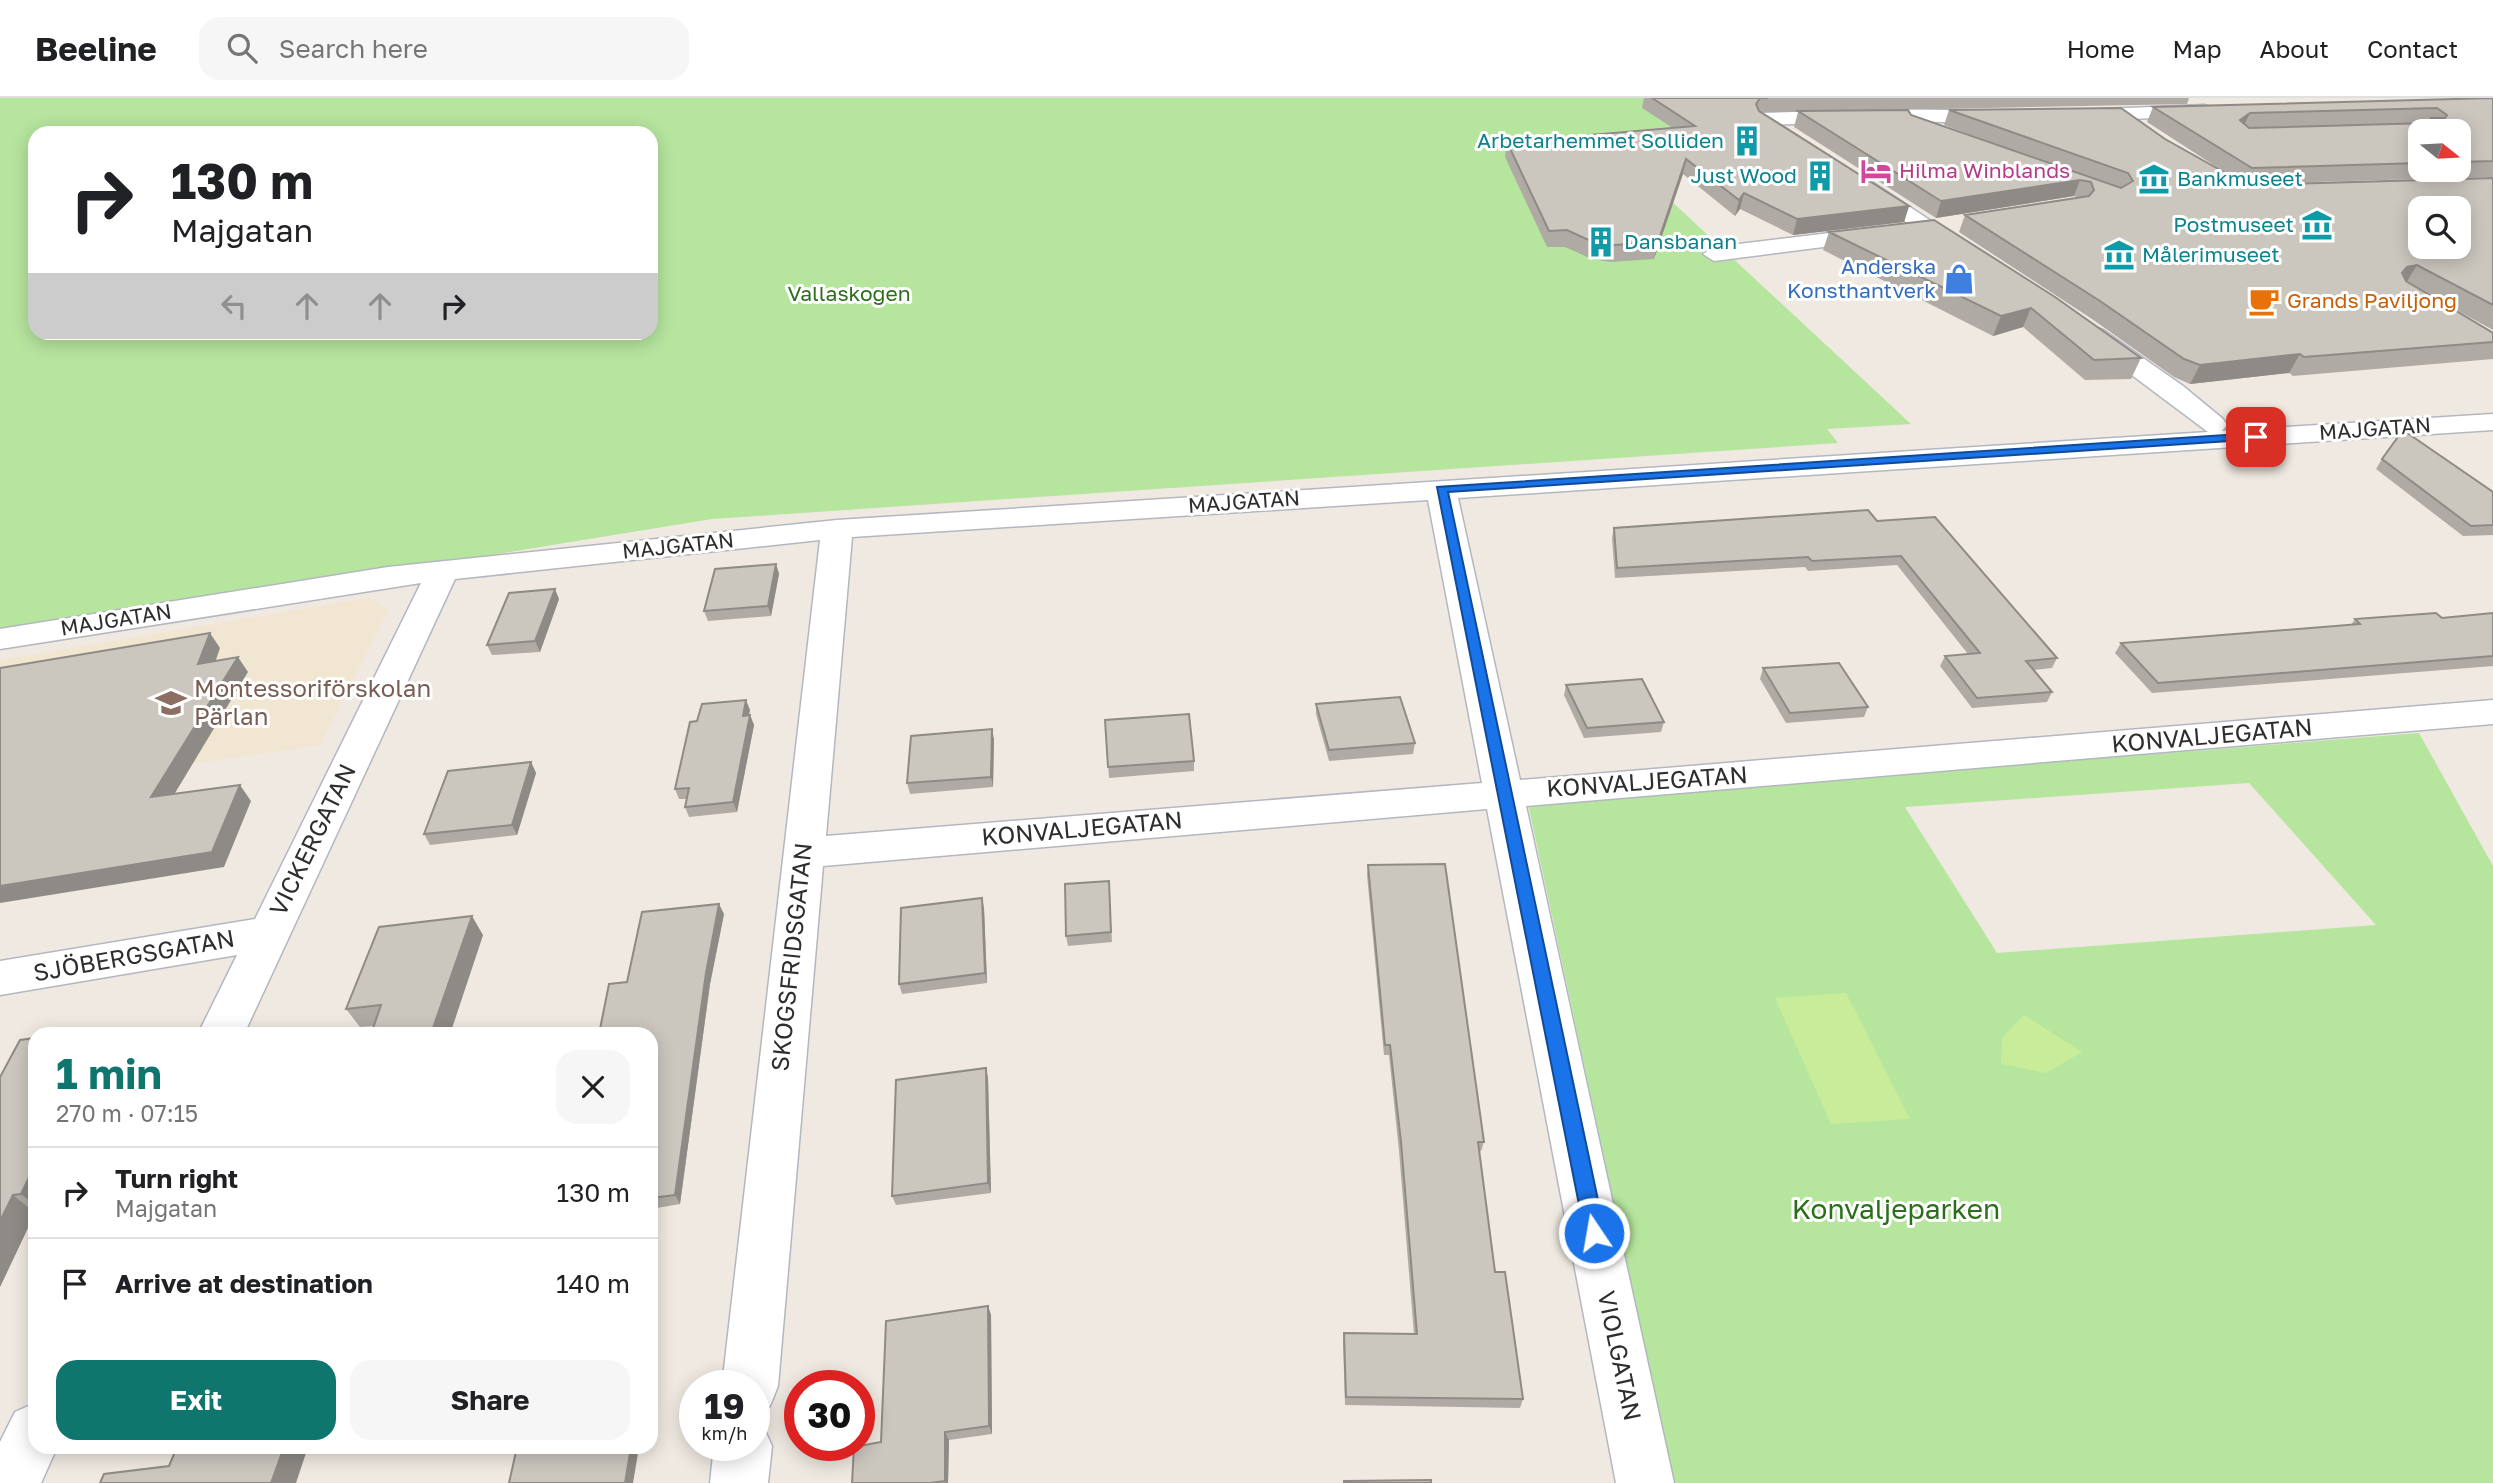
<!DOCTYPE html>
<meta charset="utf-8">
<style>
:root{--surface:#fff;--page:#f6f6f6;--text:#202124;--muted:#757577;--line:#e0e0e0;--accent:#0f766e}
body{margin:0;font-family:"Golos Text",sans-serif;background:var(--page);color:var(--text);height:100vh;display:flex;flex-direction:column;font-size:26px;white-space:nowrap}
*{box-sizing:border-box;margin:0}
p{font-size:23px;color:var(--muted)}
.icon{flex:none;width:38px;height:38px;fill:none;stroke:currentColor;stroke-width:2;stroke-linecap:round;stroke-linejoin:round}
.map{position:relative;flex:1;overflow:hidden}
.sheet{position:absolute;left:28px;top:929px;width:630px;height:427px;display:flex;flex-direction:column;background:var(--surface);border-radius:21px;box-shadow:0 4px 18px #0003}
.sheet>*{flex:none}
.guide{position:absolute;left:28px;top:28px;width:630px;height:214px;border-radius:21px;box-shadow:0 4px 18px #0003;background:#fff;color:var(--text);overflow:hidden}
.needle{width:46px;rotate:108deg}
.controls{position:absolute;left:2408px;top:21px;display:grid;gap:14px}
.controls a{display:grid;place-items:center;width:63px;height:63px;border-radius:14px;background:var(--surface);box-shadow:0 4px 18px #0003;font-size:35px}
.speed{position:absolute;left:679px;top:1272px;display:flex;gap:14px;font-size:35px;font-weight:700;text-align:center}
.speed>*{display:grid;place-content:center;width:91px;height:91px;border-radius:50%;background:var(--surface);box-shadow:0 4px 18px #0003;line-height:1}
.speed small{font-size:18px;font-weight:400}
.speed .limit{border:10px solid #d22;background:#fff;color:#111}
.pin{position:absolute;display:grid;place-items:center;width:60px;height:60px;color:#fff;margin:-30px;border-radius:14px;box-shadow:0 4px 10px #0006}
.me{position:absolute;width:77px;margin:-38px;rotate:348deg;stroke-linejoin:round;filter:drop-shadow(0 0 5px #0008)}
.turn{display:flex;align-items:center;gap:24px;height:147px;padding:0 28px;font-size:32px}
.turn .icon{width:91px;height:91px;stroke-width:2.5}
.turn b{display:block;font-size:49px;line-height:60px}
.lanes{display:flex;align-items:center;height:66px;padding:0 28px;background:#0003;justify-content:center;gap:35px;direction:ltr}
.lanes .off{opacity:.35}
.round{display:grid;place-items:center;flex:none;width:74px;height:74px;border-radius:21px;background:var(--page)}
.overview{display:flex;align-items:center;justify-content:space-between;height:119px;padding:0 28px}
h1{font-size:42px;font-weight:700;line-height:52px;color:var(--accent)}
.cta{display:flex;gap:14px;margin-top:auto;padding:14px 28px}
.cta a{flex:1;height:80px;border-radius:21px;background:var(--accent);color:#fff;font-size:28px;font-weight:700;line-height:80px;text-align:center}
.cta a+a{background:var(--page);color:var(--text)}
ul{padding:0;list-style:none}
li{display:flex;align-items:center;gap:21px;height:91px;padding:0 28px;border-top:2px solid var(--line)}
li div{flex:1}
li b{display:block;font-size:26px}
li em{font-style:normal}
header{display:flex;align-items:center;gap:42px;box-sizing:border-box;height:98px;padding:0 35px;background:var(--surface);border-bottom:2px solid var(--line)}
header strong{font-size:33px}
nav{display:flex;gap:38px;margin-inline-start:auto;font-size:24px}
.search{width:490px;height:63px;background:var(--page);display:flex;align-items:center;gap:18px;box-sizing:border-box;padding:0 24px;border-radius:21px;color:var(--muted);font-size:26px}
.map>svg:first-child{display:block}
.education{fill:#f0e6d1}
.green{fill:#b6e59e;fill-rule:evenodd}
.pitch{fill:#c9ec9a}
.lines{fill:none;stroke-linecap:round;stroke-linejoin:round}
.street-casing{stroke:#b4b7c1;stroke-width:3}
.street{fill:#fff;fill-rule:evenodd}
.wall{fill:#afaba4;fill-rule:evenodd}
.shaded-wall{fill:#8e8b86}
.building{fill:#cbc7bf;stroke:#8e8b86;stroke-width:2;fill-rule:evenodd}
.route{fill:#1a73e8;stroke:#114b97;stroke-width:2}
.labels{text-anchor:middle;stroke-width:6;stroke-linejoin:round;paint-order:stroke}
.far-culture-label{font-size:21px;fill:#0d838f;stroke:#fff;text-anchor:end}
.far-hotel-label{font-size:21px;fill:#b23c85;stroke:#fff;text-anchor:start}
.far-shop-label{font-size:21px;fill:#366cbe;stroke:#fff;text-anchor:end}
.far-park-label{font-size:21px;fill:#2c6e1b;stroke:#fff}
.far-food-label{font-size:21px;fill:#c56008;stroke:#fff;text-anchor:start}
.far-street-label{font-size:21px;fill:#2e2e2e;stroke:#fff}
.education-label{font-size:24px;fill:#785e54;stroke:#fff;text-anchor:start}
.street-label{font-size:24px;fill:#2e2e2e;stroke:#fff}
.near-park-label{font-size:28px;fill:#2c6e1b;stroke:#fff}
</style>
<header>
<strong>Beeline</strong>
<div class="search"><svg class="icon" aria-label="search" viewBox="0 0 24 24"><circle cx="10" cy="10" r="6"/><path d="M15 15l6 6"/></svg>Search here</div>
<nav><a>Home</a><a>Map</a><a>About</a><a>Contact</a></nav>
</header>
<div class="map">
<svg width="2493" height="1385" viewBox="0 0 2493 1385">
<rect width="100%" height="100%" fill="#efe9e1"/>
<path class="education" d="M 368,500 L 389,511 L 320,647 L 0,694 L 0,562 Z"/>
<path class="green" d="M 0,0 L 1727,0 L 1721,25 L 1598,35 L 1911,326 L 1827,331 L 1838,345 L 712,421 L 0,537 ZM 35,35 L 651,35 L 651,234 L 35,234 Z
M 2419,635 L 2493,768 L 2493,1385 L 1674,1385 L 1528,706 ZM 2249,685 L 2376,827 L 1997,855 L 1905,709 Z"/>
<path class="pitch" d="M 1846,895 L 1910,1021 L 1831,1026 L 1775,900 Z
M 2024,917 L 2082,954 L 2046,975 L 2001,966 L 2002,940 Z"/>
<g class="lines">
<g class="street-casing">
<path id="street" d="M 2204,7 L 2211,9 L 2213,13 L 2211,17 L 2075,24 L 2066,18 L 2075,12 Z
M 1892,11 L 1998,13 L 2007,19 L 1998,25 L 1892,23 L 1764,27 L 1755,21 L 1764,15 Z
M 1862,80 L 1869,82 L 1975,152 L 1972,157 L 1956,157 L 1855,90 L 1852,86 L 1855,82 Z
M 1879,129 L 1887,131 L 1890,136 L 1887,141 L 1714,163 L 1703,156 L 1714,149 Z
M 2094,229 L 2103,232 L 2183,288 L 2223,321 L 2227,327 L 2222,333 L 2493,316 L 2493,332 L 1458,400 L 1520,682 L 2493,602 L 2493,626 L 1526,708 L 1674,1385 L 1616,1385 L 1487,711 L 823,768 L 778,1288 L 770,1308 L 754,1314 L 754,1288 L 722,1288 L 820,442 L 455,481 L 244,936 L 198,936 L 237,857 L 0,897 L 0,863 L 255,821 L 421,485 L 0,551 L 0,531 L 388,469 L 837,422 L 2208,334 L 2085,242 L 2081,237 L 2085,232 ZM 1428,402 L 1482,685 L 826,738 L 852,439 Z
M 35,1305 L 35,1349 L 57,1349 L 55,1354 L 41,1385 L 0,1385 L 0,1344 L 15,1314 Z
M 754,1324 L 763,1328 L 772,1348 L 768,1385 L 710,1385 L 714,1348 L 754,1348 Z"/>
</g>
<use href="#street" class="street"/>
</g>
<path class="wall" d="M 1644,0 L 2189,0 L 2187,6 L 1838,13 L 1911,17 L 2005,50 L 1944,27 L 1949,12 L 2165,41 L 2229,77 L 2147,24 L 2153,9 L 2493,0 L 2493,79 L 2246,86 L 2493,80 L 2493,232 L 2436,201 L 2493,235 L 2493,261 L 2293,278 L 2289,275 L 2190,286 L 2174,279 L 2092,221 L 1959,134 L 1965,117 L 2079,100 L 2074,98 L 1936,120 L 1794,29 L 1798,14 L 1761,14 L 1909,108 L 1904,124 L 1793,137 L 1740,111 L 1735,118 L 1683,76 L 1654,161 L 1611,164 L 1592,161 L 1565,149 L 1547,149 L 1505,59 L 1507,44 L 1673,30 L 1642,10 ZM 2420,33 L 2459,33 L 2459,72 L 2420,72 Z
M 1829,134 L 2055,199 L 2141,260 L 2131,281 L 2085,282 L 2023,229 L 1993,238 L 1823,152 Z
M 2382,361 L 2493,394 L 2493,437 L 2463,438 L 2376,371 Z
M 1877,423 L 2057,560 L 2052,570 L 2034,572 L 2052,594 L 2047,604 L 1972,610 L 1940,568 L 1945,558 L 1968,556 L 1897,467 L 1808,473 L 1805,469 L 1615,480 L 1612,440 L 1614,430 Z
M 776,466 L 779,476 L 771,518 L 708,523 L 704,513 Z
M 559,501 L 540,554 L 492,557 L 487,547 Z
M 2493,515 L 2493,568 L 2152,595 L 2115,555 L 2121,545 L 2351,527 L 2355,521 L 2442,520 Z
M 1763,570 L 1868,609 L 1864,619 L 1786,625 L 1760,581 Z
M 1566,587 L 1664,624 L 1661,634 L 1584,640 L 1564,597 Z
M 1316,606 L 1415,645 L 1413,656 L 1329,663 L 1316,616 Z
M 750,612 L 749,617 L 750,617 L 754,627 L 737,714 L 689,719 L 685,709 L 687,701 L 679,701 L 675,691 L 697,623 Z
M 1105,622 L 1194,663 L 1194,673 L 1109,680 Z
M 994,641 L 993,689 L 910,696 L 907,685 Z
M 531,664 L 536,675 L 517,737 L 430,747 L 424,736 Z
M 1368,767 L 1484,1044 L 1481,1053 L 1479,1053 L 1495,1174 L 1523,1301 L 1520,1310 L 1345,1307 L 1343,1244 L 1344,1235 L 1414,1236 L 1399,1053 L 1389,957 L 1384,957 L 1367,777 Z
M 1109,783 L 1112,844 L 1068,848 L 1066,838 Z
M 984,810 L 987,885 L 902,896 L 899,886 Z
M 724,816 L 710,886 L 680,1106 L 651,1111 L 651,936 L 627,884 Z
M 483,837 L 450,936 L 371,936 L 374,928 L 360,929 L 346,911 Z
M 35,940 L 35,1115 L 0,1189 Z
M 986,970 L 988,980 L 991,1095 L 896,1107 L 892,1098 Z
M 988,1208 L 991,1217 L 992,1336 L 949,1342 L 948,1385 L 852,1385 L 881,1344 Z"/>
<path class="shaded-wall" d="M 2250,15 L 2243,30 L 2240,22 Z
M 1686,61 L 1683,76 L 1654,161 L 1658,144 Z
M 2080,82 L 2074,98 L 1936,120 L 1941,103 Z
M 1744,95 L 1740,111 L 1735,118 L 1739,102 Z
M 1909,108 L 1904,124 L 1793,137 L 1797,121 Z
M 2417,167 L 2406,185 L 2402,175 L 2407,169 Z
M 2031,210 L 2023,229 L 1993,238 L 2001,218 Z
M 2300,256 L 2289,275 L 2190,286 L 2200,267 Z
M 776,466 L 779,476 L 771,518 L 768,508 Z
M 555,491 L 559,501 L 540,554 L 535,543 Z
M 210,535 L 220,550 L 209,582 L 198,566 Z
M 238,559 L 248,574 L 163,715 L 151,699 Z
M 746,602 L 750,612 L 746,628 L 743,618 Z
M 750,617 L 754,627 L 737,714 L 733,704 Z
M 992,631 L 994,641 L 993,689 L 991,679 Z
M 531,664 L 536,675 L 517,737 L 512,727 Z
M 240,687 L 251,703 L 224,769 L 0,805 L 0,788 Z
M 982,800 L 984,810 L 987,885 L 985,875 Z
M 719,806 L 724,816 L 710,886 L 680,1106 L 675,1097 L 706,875 Z
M 472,818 L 483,837 L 450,936 L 437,936 L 433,930 Z
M 101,930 L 107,936 L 98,936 Z
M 986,970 L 988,980 L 991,1095 L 988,1085 Z
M 35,1067 L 35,1107 L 21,1096 Z
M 13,1097 L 35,1115 L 0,1189 L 0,1123 Z
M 988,1208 L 991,1217 L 992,1336 L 989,1328 Z
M 945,1334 L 949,1342 L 948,1385 L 946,1385 L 945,1383 Z
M 284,1349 L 308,1349 L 296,1385 L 271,1385 Z
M 631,1349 L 639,1349 L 633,1385 L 625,1385 Z"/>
<path class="building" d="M 1652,0 L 1768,0 L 1760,0 L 1756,6 L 1759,13 L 1909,108 L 1797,121 L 1744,95 L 1739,102 L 1686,61 L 1658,144 L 1614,147 L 1595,145 L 1567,132 L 1549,133 L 1507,44 L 1695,28 Z
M 2493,0 L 2493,63 L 2459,64 L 2459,33 L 2420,33 L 2420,65 L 2252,70 L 2153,9 ZM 2437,10 L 2447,17 L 2445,20 L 2431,20 L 2429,25 L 2249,30 L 2240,22 L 2250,15 Z
M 2121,10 L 2165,41 L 2247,87 L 2493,80 L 2493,207 L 2417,167 L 2407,169 L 2402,175 L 2406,183 L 2493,235 L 2493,244 L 2304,259 L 2300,256 L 2200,267 L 2184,261 L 2100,203 L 1965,117 L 2089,98 L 2094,92 L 2091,84 L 2080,82 L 1941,103 L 1798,13 L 1908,12 L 1911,17 L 2121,90 L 2133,83 L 2128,75 L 1949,12 ZM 2420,110 L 2459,110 L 2459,149 L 2420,149 Z
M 1934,122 L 2055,199 L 2141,260 L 2094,262 L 2031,210 L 2001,218 L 1829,134 Z
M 2403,332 L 2493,394 L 2493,427 L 2471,428 L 2382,361 Z
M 1868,412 L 1877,423 L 1935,419 L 2057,560 L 2026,563 L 2052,594 L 1977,600 L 1945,558 L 1980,555 L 1901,458 L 1812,463 L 1808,459 L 1617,470 L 1614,430 Z
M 776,466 L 768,508 L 704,513 L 715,471 Z
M 555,491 L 535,543 L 487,547 L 509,495 Z
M 2436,515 L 2442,520 L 2493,515 L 2493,558 L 2158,585 L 2121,545 L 2360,526 L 2355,521 Z
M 210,535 L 198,566 L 238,559 L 151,699 L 240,687 L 212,754 L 0,788 L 0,570 Z
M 1839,565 L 1868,609 L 1790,615 L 1763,570 Z
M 1642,581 L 1664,624 L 1587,630 L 1566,587 Z
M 1400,599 L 1415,645 L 1329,652 L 1316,606 Z
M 746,602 L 743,618 L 750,617 L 733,704 L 685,709 L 689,690 L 675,691 L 690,624 L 697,623 L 702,606 Z
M 1189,616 L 1194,663 L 1108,669 L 1105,622 Z
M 992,631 L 991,679 L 907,685 L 911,638 Z
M 531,664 L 512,727 L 424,736 L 448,673 Z
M 1445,766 L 1484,1044 L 1478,1044 L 1495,1174 L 1505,1174 L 1523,1301 L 1346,1299 L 1344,1235 L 1417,1236 L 1401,1044 L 1390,947 L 1385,947 L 1368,767 Z
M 1109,783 L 1111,834 L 1066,838 L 1065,786 Z
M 982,800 L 985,875 L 899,886 L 901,810 Z
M 719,806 L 706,875 L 675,1097 L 651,1100 L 651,936 L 599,936 L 609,886 L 627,884 L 642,814 Z
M 472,818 L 433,930 L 388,936 L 371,936 L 381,907 L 346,911 L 379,829 Z
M 101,930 L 98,936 L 60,936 Z
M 35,940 L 35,1067 L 21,1096 L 13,1097 L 0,1123 L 0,979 L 20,942 Z
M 986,970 L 988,1085 L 892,1098 L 896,982 Z
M 988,1208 L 989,1328 L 945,1334 L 945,1383 L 930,1385 L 852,1385 L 854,1349 L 881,1344 L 886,1223 Z
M 177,1349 L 284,1349 L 271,1385 L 100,1385 L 104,1376 L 169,1368 Z
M 517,1349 L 631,1349 L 625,1385 L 509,1385 Z
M 1431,1382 L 1431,1385 L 1344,1385 L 1344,1383 Z"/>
<path class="route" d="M 2256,335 L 2260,337 L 2260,341 L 1448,394 L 1605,1135 L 1601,1142 L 1594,1145 L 1586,1142 L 1437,389 Z"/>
<defs>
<g id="building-bare" transform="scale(2.415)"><path d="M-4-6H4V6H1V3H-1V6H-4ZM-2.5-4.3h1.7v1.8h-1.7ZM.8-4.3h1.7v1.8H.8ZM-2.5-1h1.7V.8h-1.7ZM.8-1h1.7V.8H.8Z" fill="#0f9aa8" stroke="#fff" stroke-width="2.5" paint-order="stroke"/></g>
<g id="hotel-bare" transform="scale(2.415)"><path d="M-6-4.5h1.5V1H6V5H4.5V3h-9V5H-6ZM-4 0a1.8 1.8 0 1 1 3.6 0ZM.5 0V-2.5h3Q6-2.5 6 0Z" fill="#d1479c" stroke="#fff" stroke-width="2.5" paint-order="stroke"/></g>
<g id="museum-bare" transform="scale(2.415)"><path d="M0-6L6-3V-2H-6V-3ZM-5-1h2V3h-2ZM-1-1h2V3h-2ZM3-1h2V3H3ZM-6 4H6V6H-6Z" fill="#0f9aa8" stroke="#fff" stroke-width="2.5" paint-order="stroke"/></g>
<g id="shop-bare" transform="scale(2.415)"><path d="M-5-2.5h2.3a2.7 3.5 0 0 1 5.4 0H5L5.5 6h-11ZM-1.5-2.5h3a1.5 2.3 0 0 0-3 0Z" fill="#3f7fe0" stroke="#fff" stroke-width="2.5" paint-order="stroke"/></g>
<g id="cafe-bare" transform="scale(2.415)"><path d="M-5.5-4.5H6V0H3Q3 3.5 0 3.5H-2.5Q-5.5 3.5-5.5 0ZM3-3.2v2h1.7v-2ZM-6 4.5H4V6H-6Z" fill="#e8710a" stroke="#fff" stroke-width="2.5" paint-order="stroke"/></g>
<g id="school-bare" transform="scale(2.415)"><path d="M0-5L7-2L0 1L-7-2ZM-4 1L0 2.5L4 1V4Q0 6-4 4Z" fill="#8d6e63" stroke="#fff" stroke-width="2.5" paint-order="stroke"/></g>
</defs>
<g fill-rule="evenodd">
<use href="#building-bare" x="1747" y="43"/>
<use href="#hotel-bare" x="1876" y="73"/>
<use href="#building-bare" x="1820" y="78"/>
<use href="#museum-bare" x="2154" y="81"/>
<use href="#museum-bare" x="2317" y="127"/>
<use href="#building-bare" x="1601" y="144"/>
<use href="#museum-bare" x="2119" y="157"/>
<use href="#shop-bare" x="1959" y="181"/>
<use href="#cafe-bare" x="2264" y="203"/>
<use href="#school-bare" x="171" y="605"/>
</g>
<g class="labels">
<g class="far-culture-label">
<text x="1724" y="50">Arbetarhemmet Solliden</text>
<text x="1797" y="85">Just Wood</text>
<text x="2177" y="88" text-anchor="start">Bankmuseet</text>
<text x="2294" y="134">Postmuseet</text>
<text x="1624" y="151" text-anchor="start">Dansbanan</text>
<text x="2142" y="164" text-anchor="start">Målerimuseet</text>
</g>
<g class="far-hotel-label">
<text x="1899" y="80">Hilma Winblands</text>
</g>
<g class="far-shop-label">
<text x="1936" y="176">Anderska<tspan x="1936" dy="24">Konsthantverk</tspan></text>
</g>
<g class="far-park-label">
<text x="849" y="203">Vallaskogen</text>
</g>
<g class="far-food-label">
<text x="2287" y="210">Grands Paviljong</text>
</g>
<g class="far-street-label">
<text transform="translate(2375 331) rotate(-4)" y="7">MAJGATAN</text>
<text transform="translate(1244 404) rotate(-4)" y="7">MAJGATAN</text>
<text transform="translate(678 448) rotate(-6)" y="7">MAJGATAN</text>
<text transform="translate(116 522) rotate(-9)" y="7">MAJGATAN</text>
</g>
<g class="education-label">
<text x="194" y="599">Montessoriförskolan<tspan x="194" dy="28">Pärlan</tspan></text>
</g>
<g class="street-label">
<text transform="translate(2212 638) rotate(-5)" y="8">KONVALJEGATAN</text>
<text transform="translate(1647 684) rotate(-4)" y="8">KONVALJEGATAN</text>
<text transform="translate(1082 731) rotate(-5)" y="8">KONVALJEGATAN</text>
<text transform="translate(313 742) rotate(-64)" y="8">VICKERGATAN</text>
<text transform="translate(134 858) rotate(-10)" y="8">SJÖBERGSGATAN</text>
<text transform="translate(792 859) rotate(-84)" y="8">SKOGSFRIDSGATAN</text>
<text transform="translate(1619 1258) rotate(78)" y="8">VIOLGATAN</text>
</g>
<g class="near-park-label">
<text x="1896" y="1121">Konvaljeparken</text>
</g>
</g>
</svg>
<div class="controls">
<a><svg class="needle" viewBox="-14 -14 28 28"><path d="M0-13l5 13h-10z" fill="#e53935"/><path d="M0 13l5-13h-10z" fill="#757577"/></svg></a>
<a><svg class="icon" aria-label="search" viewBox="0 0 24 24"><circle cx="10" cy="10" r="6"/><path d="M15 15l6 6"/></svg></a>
</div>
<div class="speed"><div>19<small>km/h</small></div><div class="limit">30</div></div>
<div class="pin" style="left:2256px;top:339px;background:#d93025"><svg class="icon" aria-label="arrive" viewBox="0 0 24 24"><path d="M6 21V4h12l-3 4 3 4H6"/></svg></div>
<svg class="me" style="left:1594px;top:1135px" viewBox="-20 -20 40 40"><circle r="17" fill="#1a73e8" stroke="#fff" stroke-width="3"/><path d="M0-11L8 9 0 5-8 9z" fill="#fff"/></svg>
<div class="guide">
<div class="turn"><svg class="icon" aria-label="right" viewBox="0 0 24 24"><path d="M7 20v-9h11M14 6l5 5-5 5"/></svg><div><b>130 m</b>Majgatan</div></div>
<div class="lanes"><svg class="icon off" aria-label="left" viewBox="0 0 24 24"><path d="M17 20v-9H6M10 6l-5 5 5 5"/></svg><svg class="icon off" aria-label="ahead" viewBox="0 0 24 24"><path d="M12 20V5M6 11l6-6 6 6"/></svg><svg class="icon off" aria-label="ahead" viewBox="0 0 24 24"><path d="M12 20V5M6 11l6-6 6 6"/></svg><svg class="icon" aria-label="right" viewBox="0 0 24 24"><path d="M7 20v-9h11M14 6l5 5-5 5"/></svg></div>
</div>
<section class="sheet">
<div class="overview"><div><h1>1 min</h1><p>270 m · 07:15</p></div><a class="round"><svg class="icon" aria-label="close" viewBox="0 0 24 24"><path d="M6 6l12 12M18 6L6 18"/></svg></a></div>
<ul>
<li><svg class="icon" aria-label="right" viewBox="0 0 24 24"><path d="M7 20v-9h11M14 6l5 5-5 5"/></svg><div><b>Turn right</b><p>Majgatan</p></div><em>130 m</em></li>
<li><svg class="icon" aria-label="arrive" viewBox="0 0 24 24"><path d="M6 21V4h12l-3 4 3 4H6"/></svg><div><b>Arrive at destination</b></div><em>140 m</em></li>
</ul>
<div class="cta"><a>Exit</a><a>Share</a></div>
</section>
</div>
